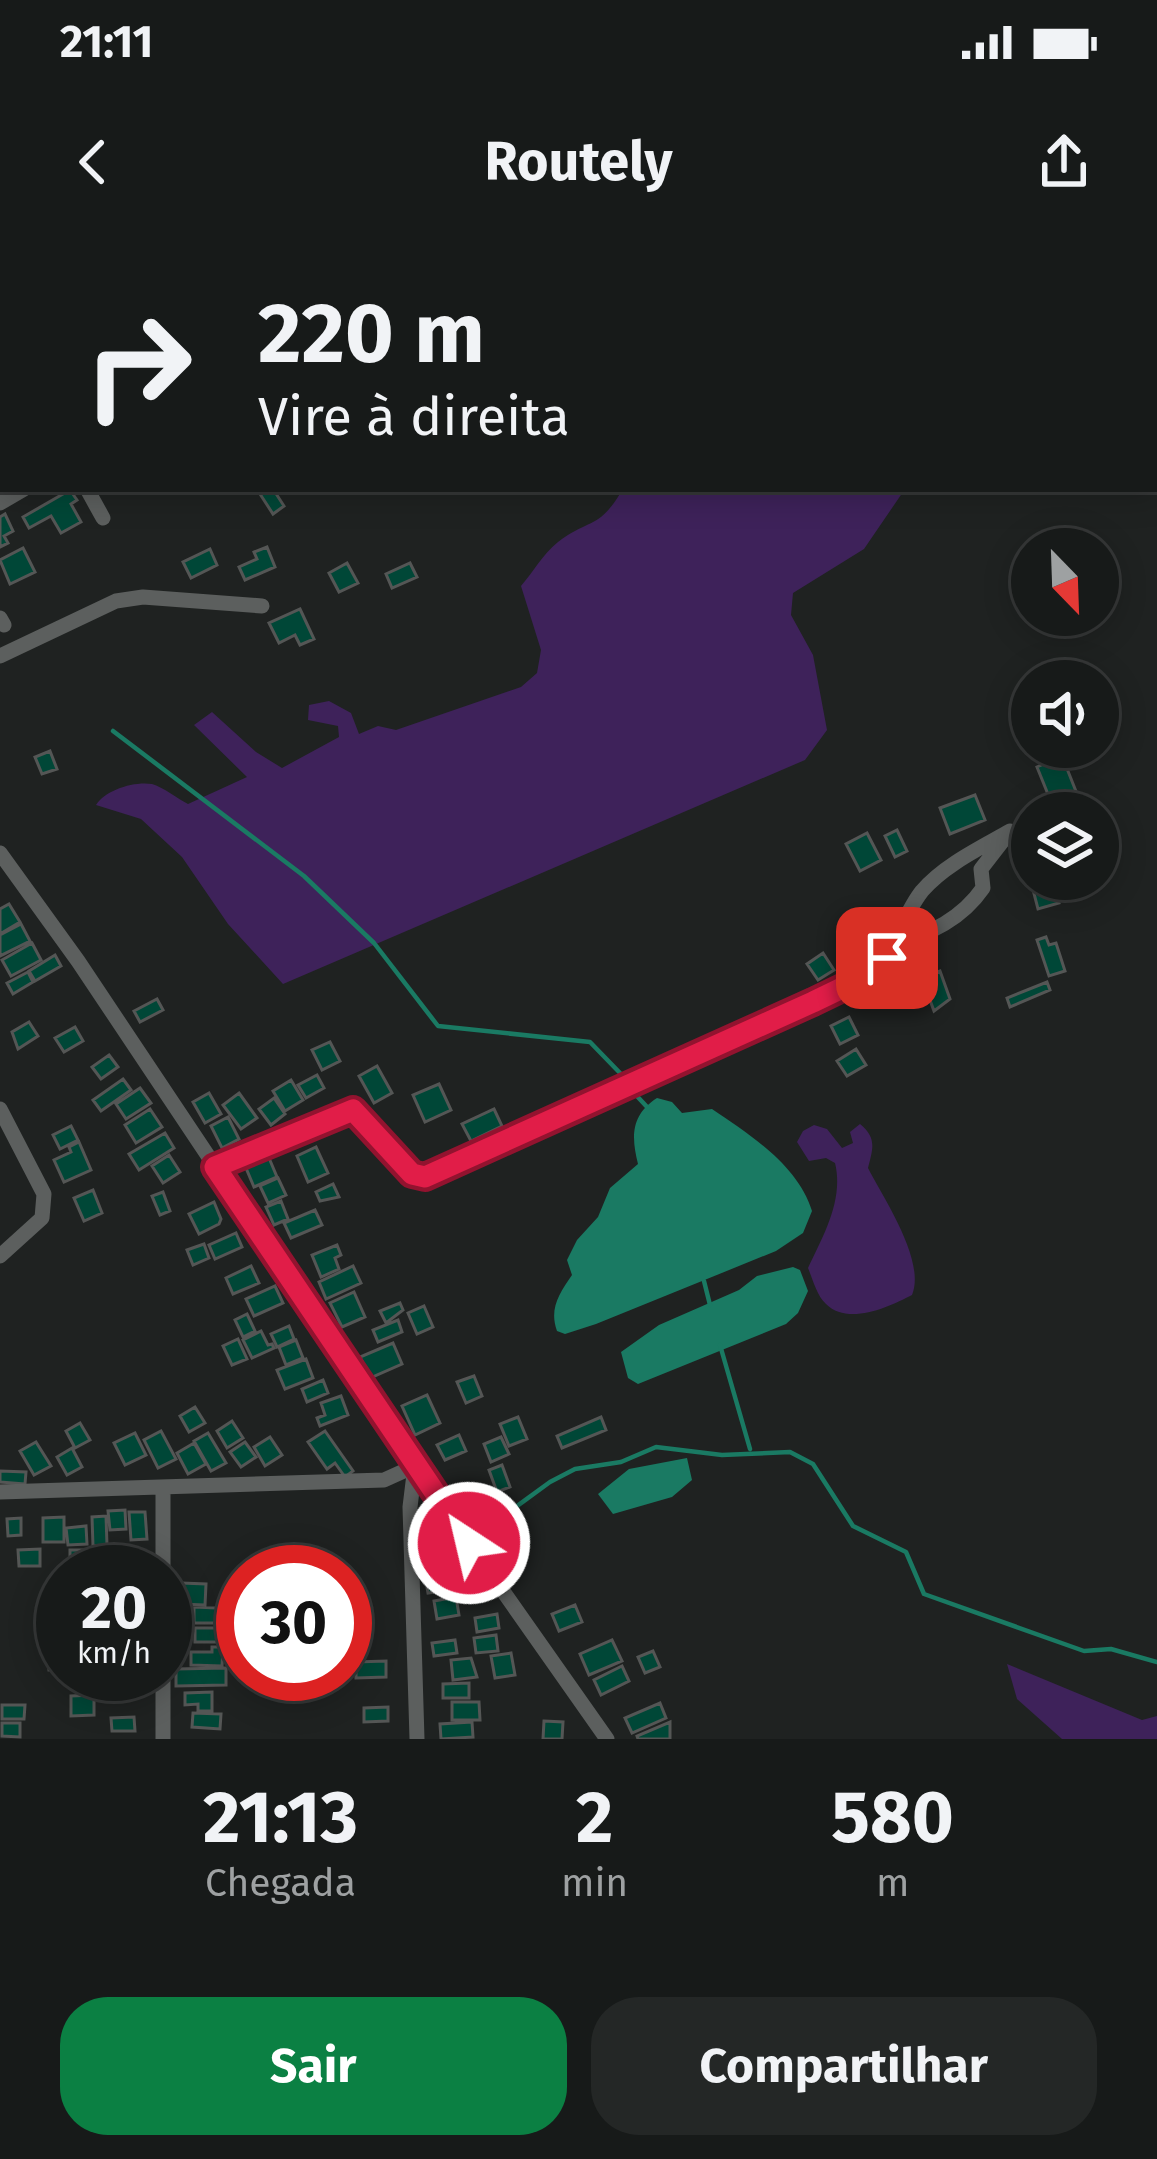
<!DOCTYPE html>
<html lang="pt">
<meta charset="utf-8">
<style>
:root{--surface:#171a19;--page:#242726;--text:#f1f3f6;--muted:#9ea1a2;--line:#363838;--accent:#0b8043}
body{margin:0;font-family:"Fira Sans",sans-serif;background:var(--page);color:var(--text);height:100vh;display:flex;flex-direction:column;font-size:45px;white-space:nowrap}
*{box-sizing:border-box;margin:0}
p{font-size:39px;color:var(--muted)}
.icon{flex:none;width:66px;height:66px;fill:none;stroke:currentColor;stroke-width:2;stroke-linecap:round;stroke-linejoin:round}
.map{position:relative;height:1499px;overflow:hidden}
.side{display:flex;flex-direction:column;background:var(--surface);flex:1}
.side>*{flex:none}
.guide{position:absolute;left:0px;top:0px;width:1158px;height:252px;box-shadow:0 6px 30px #0003,0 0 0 3px var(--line);background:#171a19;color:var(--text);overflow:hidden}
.needle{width:78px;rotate:157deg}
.controls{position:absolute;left:1011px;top:288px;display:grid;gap:24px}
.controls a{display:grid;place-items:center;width:108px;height:108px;border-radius:50%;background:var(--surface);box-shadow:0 6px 30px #0003,0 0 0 3px var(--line);font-size:60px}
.speed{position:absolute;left:36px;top:1305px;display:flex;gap:24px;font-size:60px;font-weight:700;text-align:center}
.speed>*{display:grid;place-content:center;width:156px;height:156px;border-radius:50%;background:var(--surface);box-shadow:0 6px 30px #0003,0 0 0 3px var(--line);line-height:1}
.speed small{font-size:30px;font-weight:400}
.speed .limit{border:18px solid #d22;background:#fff;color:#111}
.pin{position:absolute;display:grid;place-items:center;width:102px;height:102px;color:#fff;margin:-51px;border-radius:24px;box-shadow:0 6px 18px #0006}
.me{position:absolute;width:132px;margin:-66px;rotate:325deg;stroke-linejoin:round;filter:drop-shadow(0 0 9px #0008)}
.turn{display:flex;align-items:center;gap:42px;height:252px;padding:0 60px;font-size:54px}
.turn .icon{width:156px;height:156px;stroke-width:2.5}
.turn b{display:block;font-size:84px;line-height:102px}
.eta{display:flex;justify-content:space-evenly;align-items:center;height:204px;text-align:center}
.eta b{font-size:72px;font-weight:700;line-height:84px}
.button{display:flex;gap:24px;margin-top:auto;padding:24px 60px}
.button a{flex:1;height:138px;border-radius:48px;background:var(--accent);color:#fff;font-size:48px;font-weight:700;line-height:138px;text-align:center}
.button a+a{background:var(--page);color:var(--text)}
.status{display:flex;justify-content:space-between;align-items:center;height:84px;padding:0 60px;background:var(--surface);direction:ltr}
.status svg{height:33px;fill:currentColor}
header{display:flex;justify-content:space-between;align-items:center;height:156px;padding:0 60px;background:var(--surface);font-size:54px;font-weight:700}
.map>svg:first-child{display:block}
.green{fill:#3e225a}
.water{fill:#1a7a63}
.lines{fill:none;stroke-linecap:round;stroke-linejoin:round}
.stream{stroke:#1a7a63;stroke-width:4.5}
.building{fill:#004737;stroke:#545655;stroke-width:3}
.minor{stroke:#5c5f5e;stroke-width:15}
.route-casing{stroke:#92132f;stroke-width:30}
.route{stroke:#e11d48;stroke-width:21}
</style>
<div class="status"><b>21:11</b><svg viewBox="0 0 49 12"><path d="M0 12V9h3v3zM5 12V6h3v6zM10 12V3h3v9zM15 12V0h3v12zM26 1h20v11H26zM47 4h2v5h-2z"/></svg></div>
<header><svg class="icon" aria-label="back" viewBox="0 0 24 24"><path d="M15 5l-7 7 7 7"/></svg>Routely<svg class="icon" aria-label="share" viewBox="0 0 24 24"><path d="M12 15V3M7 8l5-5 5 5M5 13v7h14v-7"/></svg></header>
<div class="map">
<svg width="1157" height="1499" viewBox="0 0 1157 1499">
<rect width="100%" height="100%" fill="#1f2221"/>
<path class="green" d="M 623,249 L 905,249 L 864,309 L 793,353 L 791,375 L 813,415 L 827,490 L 805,520 L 283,744 L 228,684 L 182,617 L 141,579 L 96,565 C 105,550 134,541 152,544 C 163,547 178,559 188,564 L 247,537 L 194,485 L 212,472 L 256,512 L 282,528 L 339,497 L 338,486 L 308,480 L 309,465 L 329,461 L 351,473 L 359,494 L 378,486 L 396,490 L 521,447 L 537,433 L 541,410 L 521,346 C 534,331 542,315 558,302 C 591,277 598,291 623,249 Z
M 860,884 C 877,898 873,908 868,928 C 884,959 926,1021 912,1055 C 889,1067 848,1086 826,1064 C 817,1056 813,1040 808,1028 C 823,996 844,960 835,923 L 826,918 L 809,921 L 797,902 L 803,891 L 814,885 L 827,889 L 842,908 L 853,903 L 850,892 Z
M 1007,1424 L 1142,1480 L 1157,1476 L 1157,1499 L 1062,1499 L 1017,1459 Z"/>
<path class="water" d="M 657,858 L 672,862 L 682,873 L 712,869 C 749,894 798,925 812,971 L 803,993 L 776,1011 L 596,1084 L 565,1094 L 557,1091 C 549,1069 559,1054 572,1035 L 567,1020 L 577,1000 L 598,977 L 610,948 L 638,924 C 631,896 631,875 657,858 Z
M 793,1027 L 800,1030 L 808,1051 L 798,1073 L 786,1084 L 638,1144 L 628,1138 L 621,1112 L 659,1085 L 739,1050 L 757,1036 Z
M 687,1218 L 692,1240 L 672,1257 L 613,1274 L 598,1254 L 629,1229 Z"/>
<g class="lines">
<path class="stream" d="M 538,0 L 543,3
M 1155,22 L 1157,21
M 113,491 L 304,636 L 374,703 L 438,786 L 590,802 L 620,833
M 635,854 L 648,868
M 704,1041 L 710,1065
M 720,1105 L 750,1209
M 480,1293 L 550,1242 L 575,1229 L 621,1222 L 656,1207 L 722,1215 L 790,1212 L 813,1224 L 853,1286 L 906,1312 L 924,1354 L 1084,1411 L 1111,1409 L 1157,1422"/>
</g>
<path class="building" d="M 268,249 L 273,249 L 284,266 L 273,274 L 260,254 Z
M 70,250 L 77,260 L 71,264 L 81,282 L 61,293 L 51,276 L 29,288 L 23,277 Z
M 5,274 L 13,291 L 4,296 L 8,303 L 0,307 L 0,277 Z
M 267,307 L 275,327 L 245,340 L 239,327 L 257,319 L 254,312 Z
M 23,308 L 35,332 L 10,344 L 0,320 Z
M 210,309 L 217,325 L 191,338 L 183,322 Z
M 347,323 L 358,343 L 339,352 L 329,333 Z
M 410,323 L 417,337 L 392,348 L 386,334 Z
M 300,369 L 314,399 L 300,405 L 295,395 L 279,403 L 269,383 Z
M 50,511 L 57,529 L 42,534 L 35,517 Z
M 1062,516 L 1079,559 L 1054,569 L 1037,527 Z
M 975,555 L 985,580 L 950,594 L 940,568 Z
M 897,590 L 907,611 L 895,617 L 885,596 Z
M 867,593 L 881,620 L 860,631 L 846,604 Z
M 1053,639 L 1055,647 L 1065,644 L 1067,652 L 1057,655 L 1059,663 L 1038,669 L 1031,642 Z
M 9,664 L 20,682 L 0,694 L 0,669 Z
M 21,684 L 30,701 L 0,716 L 0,695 Z
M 1046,697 L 1049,705 L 1056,703 L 1065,731 L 1049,736 L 1037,700 Z
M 32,703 L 41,720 L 11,736 L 2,720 Z
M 823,713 L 834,730 L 818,740 L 807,724 Z
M 55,715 L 61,726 L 35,741 L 29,731 Z
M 940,731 L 950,759 L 934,771 L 922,738 Z
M 28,732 L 33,742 L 13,754 L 7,743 Z
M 1047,742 L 1050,750 L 1010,767 L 1007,758 Z
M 157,759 L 163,770 L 140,782 L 134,771 Z
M 849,777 L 858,795 L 840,804 L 831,786 Z
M 29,782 L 38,796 L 18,809 L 12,792 Z
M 75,787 L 83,801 L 64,812 L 55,798 Z
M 330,802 L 340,821 L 322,830 L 312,810 Z
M 856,809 L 866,825 L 847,836 L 837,821 Z
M 109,815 L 118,827 L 101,839 L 92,827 Z
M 377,826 L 392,853 L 374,863 L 359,836 Z
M 317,835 L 324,848 L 306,858 L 298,845 Z
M 123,839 L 131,850 L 101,871 L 93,860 Z
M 291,840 L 303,860 L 285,871 L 273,851 Z
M 439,844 L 451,870 L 425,882 L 413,855 Z
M 140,848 L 151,863 L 126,879 L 116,864 Z
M 209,853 L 221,874 L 205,883 L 193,862 Z
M 239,853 L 257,878 L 241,889 L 223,865 Z
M 274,858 L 285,874 L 271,885 L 259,869 Z
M 150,869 L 162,887 L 136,903 L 125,885 Z
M 494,869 L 502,886 L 471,901 L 462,884 Z
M 228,877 L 239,899 L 222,908 L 211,886 Z
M 71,886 L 78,900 L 60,909 L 53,895 Z
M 165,893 L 174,908 L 139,930 L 129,914 Z
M 79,902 L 91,930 L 64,942 L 54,920 L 71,912 L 69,907 Z
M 316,907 L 328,933 L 308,942 L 297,916 Z
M 169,915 L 180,932 L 163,943 L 152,926 Z
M 269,918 L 277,937 L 254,947 L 246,928 Z
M 278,938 L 286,955 L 268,963 L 260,946 Z
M 333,944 L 339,957 L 320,961 L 316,952 Z
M 93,950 L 102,973 L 84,981 L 74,958 Z
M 163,952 L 170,971 L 160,975 L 152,956 Z
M 281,961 L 288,979 L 274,985 L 266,967 Z
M 214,962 L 221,979 L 219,984 L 199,994 L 189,974 Z
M 315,970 L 322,985 L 291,998 L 284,983 Z
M 236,993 L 242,1007 L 215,1019 L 209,1005 Z
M 204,1004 L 209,1018 L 193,1025 L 187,1010 Z
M 337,1005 L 341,1015 L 335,1018 L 339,1029 L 321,1037 L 312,1015 Z
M 251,1026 L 259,1043 L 233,1054 L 226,1038 Z
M 353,1026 L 361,1043 L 326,1059 L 319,1042 Z
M 275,1046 L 283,1063 L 254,1076 L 246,1059 Z
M 354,1052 L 365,1077 L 342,1087 L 330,1063 Z
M 400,1063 L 403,1070 L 386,1083 L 380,1071 Z
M 424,1066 L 433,1087 L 417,1094 L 408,1073 Z
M 247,1074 L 255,1091 L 243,1097 L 235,1080 Z
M 398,1080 L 402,1092 L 378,1102 L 373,1090 Z
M 289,1086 L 294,1099 L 277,1107 L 271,1094 Z
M 261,1091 L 268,1105 L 272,1104 L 274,1108 L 252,1118 L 243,1100 Z
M 238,1099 L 247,1119 L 232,1125 L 223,1106 Z
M 296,1100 L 303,1118 L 286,1125 L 279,1107 Z
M 393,1103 L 402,1124 L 370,1138 L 360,1117 Z
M 306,1119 L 313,1138 L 285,1149 L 277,1130 Z
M 474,1136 L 482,1156 L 466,1163 L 457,1142 Z
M 323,1140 L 328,1153 L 307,1162 L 302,1149 Z
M 427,1155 L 440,1183 L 415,1195 L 402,1166 Z
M 341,1156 L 348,1175 L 320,1186 L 317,1178 L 325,1175 L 321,1163 Z
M 195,1167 L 205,1183 L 189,1192 L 180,1176 Z
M 518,1177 L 527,1199 L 509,1206 L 500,1184 Z
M 601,1177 L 606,1190 L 562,1208 L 557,1196 Z
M 232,1181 L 243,1198 L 227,1208 L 217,1191 Z
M 80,1183 L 90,1200 L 75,1208 L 66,1191 Z
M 161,1191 L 176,1219 L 158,1228 L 144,1200 Z
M 325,1191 L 353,1231 L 345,1237 L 335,1223 L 327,1229 L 308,1202 Z
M 135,1193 L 146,1215 L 125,1225 L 114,1203 Z
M 208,1193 L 226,1223 L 211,1231 L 194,1201 Z
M 459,1195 L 466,1211 L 445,1220 L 437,1205 Z
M 270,1197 L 282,1215 L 265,1226 L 254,1207 Z
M 501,1197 L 509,1214 L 491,1222 L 484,1204 Z
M 36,1202 L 51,1226 L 34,1235 L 20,1211 Z
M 245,1202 L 256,1217 L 241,1227 L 230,1212 Z
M 194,1203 L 206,1224 L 188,1234 L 177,1213 Z
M 72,1208 L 82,1227 L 67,1235 L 57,1217 Z
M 502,1225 L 510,1247 L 497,1252 L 489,1230 Z
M 0,1231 L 26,1232 L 25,1244 L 0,1242 Z
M 125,1270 L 126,1289 L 110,1290 L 108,1271 Z
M 129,1272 L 145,1272 L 147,1299 L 131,1300 Z
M 106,1276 L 107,1305 L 93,1306 L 92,1277 Z
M 64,1277 L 64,1302 L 43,1302 L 43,1278 Z
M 21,1278 L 21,1295 L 8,1296 L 7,1279 Z
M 86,1286 L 87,1304 L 68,1305 L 66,1288 Z
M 438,1288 L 443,1301 L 425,1308 L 420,1295 Z
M 447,1302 L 451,1313 L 429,1321 L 425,1310 Z
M 130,1307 L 130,1326 L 109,1327 L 108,1308 Z
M 40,1309 L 40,1326 L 19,1326 L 18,1310 Z
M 70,1310 L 95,1310 L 95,1320 L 70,1320 Z
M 468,1331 L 471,1346 L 454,1349 L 452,1334 Z
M 448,1333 L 450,1350 L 428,1353 L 425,1336 Z
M 181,1343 L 206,1344 L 205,1365 L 180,1364 Z
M 456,1357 L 459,1375 L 437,1379 L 434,1361 Z
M 575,1365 L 582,1382 L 559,1391 L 552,1374 Z
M 194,1367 L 217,1368 L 217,1383 L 194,1383 Z
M 497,1374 L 499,1388 L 477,1392 L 475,1378 Z
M 195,1388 L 224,1388 L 224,1402 L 195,1402 Z
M 496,1395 L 498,1411 L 476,1413 L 474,1398 Z
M 455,1400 L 457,1413 L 434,1416 L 432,1403 Z
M 612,1400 L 622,1421 L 589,1435 L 580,1414 Z
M 212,1407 L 223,1407 L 222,1426 L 191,1425 L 191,1412 L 212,1412 Z
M 63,1411 L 63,1429 L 49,1430 L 48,1413 Z
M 653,1411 L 660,1427 L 645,1433 L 638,1417 Z
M 511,1413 L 515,1435 L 495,1438 L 491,1416 Z
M 471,1418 L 477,1437 L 453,1440 L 451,1420 Z
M 386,1421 L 386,1437 L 356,1438 L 356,1422 Z
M 622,1426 L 629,1441 L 601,1455 L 594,1440 Z
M 226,1428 L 226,1445 L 176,1446 L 176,1429 Z
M 104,1437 L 105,1447 L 83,1449 L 82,1438 Z
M 469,1443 L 469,1458 L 443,1458 L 443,1444 Z
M 212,1452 L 212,1471 L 198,1471 L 198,1464 L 185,1465 L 185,1453 Z
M 94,1455 L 94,1475 L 71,1476 L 71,1456 Z
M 452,1462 L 479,1462 L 480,1480 L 452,1480 Z
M 660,1463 L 666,1478 L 632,1493 L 625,1478 Z
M 2,1465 L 25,1465 L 24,1479 L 2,1479 Z
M 388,1467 L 388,1481 L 364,1482 L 364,1468 Z
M 193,1473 L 221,1474 L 220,1489 L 192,1487 Z
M 134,1477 L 135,1491 L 112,1491 L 111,1478 Z
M 544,1481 L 563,1482 L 562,1499 L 543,1499 Z
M 472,1482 L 473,1497 L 441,1499 L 440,1484 Z
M 670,1482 L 670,1499 L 638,1499 L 637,1496 Z
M 2,1483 L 20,1483 L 20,1497 L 2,1496 Z"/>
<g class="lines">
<path class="minor" d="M 111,3 L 116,0
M 492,3 L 498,0
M 0,82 L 3,80
M 87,249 L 103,278
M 0,263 L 24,249
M 0,378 L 4,385
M 0,416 L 116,361 L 143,357 L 262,366
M 0,613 L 78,721 L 415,1226 L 607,1499
M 894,702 C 930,696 963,677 983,648 L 981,629 L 1005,598
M 0,869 L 44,954 L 42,978 L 0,1016
M 215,927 L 353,870 L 412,934 L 425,937 L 873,733 C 896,710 902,676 922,651 C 944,625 982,607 1010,591
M 415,1226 L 410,1267 L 417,1499
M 0,1252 L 384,1240 L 415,1226
M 163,1332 L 163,1247
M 163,1499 L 163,1434"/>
</g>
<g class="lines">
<g class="route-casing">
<path id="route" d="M 469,1303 L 215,927 L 353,870 L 412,934 L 425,937 L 813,762 L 873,733 L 887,718"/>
</g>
<use href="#route" class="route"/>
</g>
</svg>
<div class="controls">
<a><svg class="needle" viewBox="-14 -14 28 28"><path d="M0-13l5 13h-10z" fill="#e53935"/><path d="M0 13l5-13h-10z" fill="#9ea1a2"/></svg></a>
<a><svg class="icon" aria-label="sound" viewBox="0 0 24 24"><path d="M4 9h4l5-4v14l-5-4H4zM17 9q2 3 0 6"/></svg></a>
<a><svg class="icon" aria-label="layers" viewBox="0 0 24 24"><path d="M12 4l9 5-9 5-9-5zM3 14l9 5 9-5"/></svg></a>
</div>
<div class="speed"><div>20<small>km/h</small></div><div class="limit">30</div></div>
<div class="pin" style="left:887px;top:718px;background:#d93025"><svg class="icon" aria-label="arrive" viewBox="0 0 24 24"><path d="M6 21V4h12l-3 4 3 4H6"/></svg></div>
<svg class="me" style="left:469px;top:1303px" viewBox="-20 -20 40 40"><circle r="17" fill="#e11d48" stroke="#fff" stroke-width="3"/><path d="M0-11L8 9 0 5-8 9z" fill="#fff"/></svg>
<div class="guide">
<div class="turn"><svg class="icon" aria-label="right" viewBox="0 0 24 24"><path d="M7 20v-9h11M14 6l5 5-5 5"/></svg><div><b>220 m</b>Vire à direita</div></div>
</div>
</div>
<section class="side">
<div class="eta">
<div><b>21:13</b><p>Chegada</p></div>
<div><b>2</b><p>min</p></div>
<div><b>580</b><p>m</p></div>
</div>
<div class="button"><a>Sair</a><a>Compartilhar</a></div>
</section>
